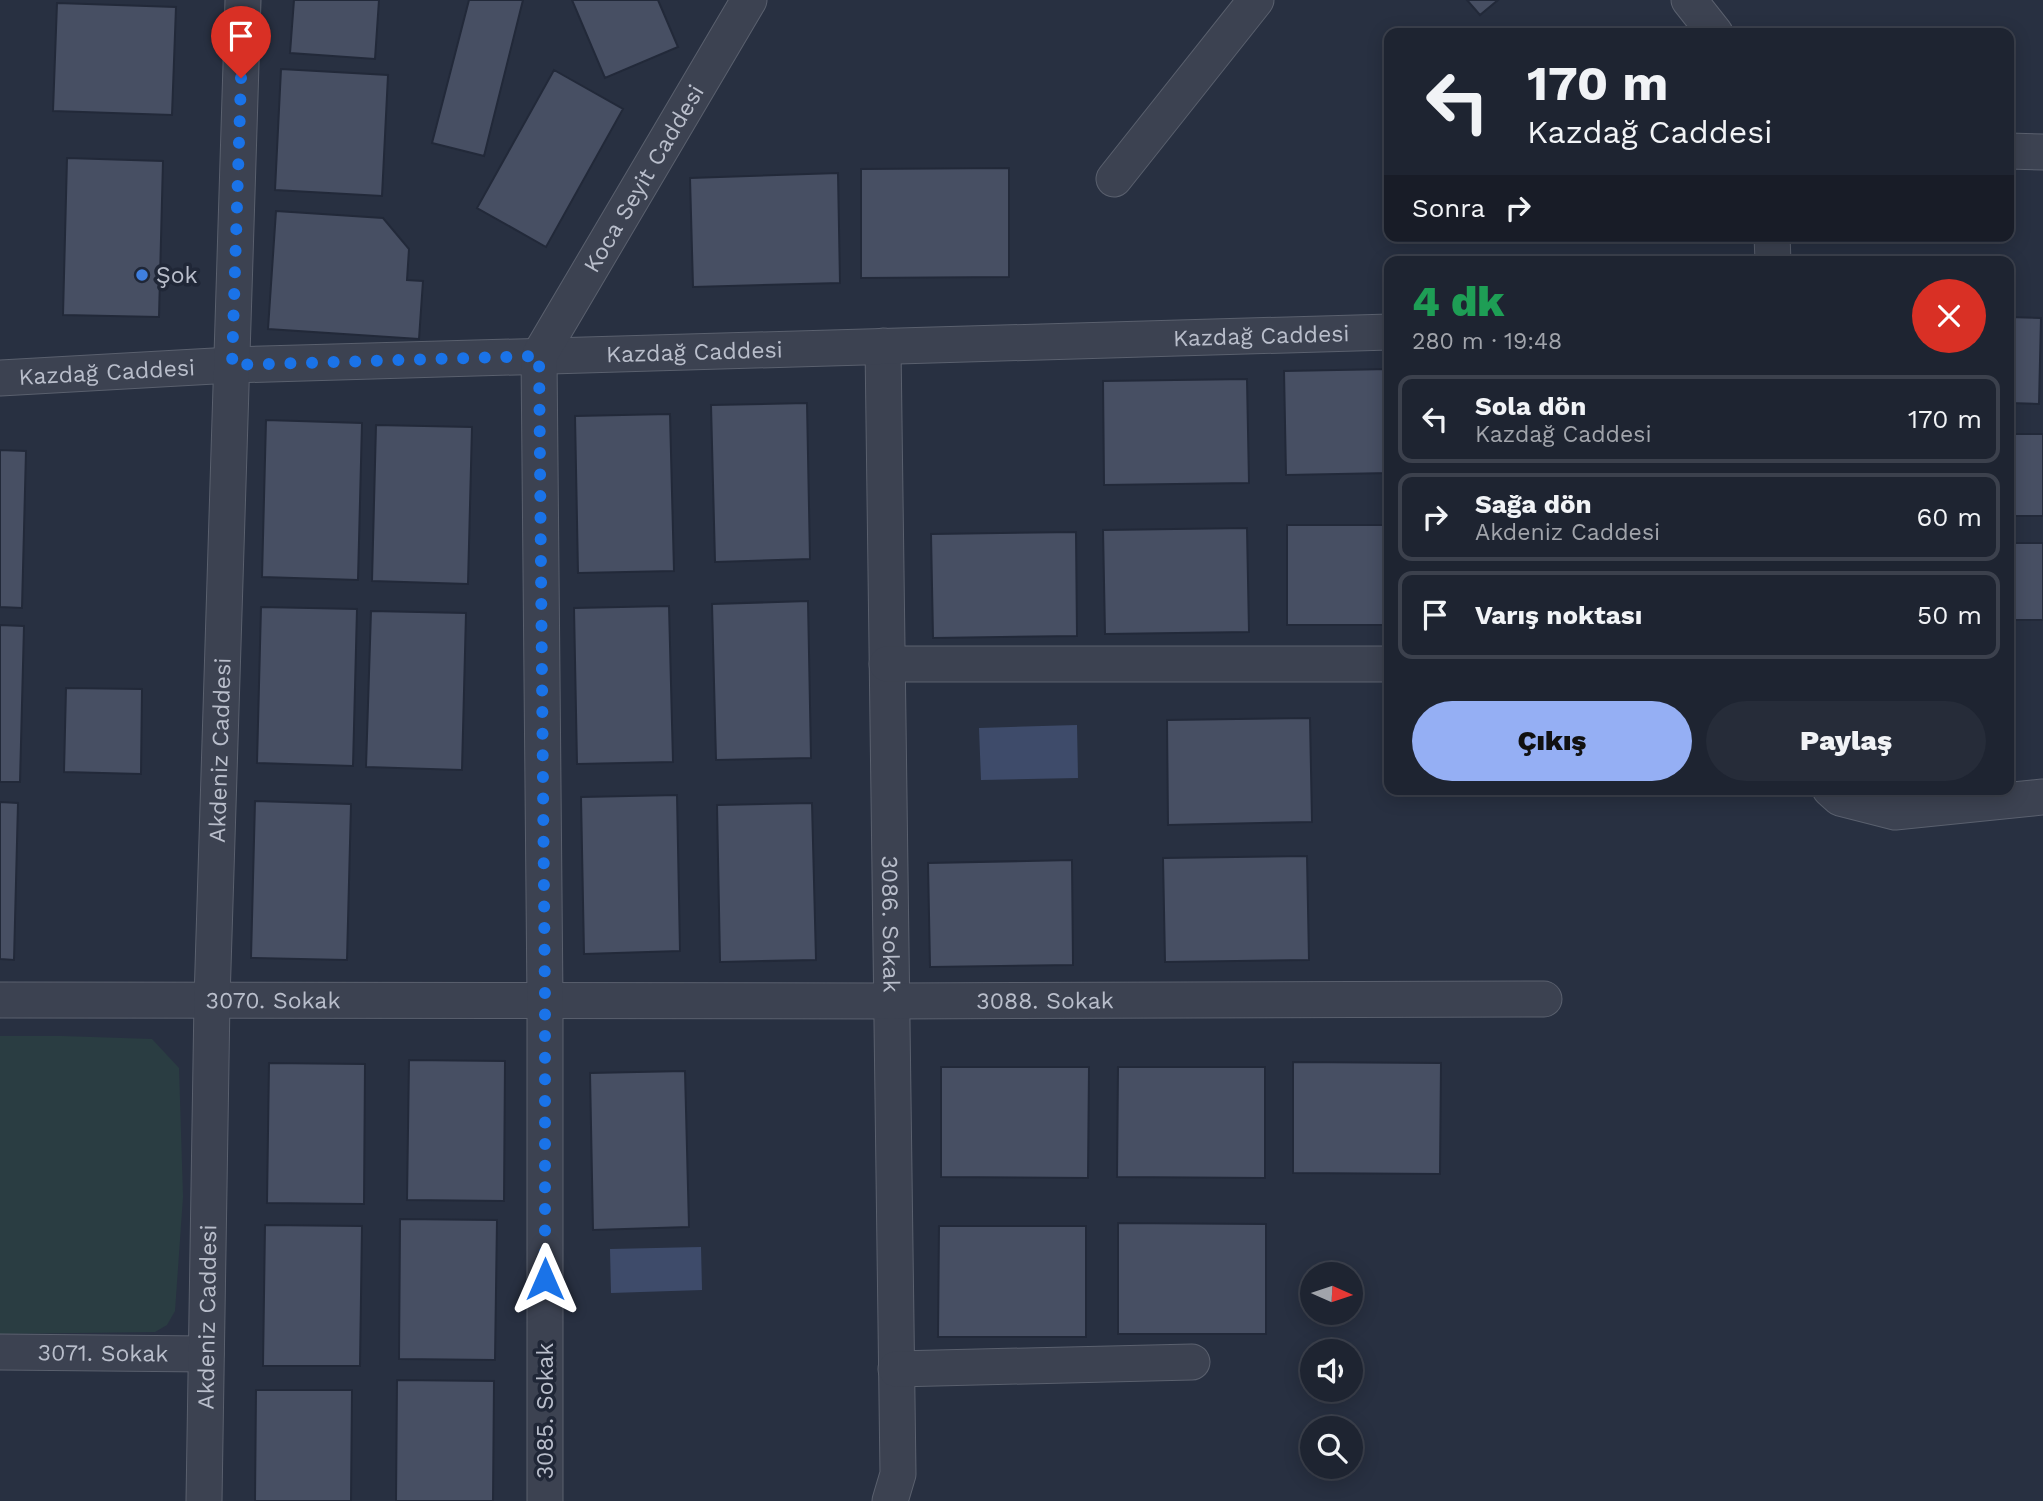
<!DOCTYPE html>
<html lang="tr">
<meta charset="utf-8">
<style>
:root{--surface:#1e2431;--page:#262c39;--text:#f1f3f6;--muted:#a1a4ab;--line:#3c414d;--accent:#95aff4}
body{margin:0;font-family:"Work Sans",sans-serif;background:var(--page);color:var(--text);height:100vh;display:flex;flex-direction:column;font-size:26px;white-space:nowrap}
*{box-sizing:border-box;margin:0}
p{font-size:23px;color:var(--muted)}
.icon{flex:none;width:38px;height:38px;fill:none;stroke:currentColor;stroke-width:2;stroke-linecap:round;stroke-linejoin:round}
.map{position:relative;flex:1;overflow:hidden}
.sheet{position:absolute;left:1384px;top:256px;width:630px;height:539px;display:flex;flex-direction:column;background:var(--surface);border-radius:14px;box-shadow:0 4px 18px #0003,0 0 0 2px var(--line)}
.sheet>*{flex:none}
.top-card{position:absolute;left:1384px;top:28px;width:630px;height:214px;border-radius:14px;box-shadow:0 4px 18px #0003,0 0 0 2px var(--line);background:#1e2431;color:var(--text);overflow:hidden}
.needle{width:46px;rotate:93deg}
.fabs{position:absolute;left:1300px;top:1262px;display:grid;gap:14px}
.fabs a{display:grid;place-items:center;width:63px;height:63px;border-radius:50%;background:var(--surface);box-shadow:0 4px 18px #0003,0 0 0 2px var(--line);font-size:35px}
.pin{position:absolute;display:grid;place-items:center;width:60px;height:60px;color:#fff;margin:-72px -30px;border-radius:50% 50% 50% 0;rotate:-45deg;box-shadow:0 0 7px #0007}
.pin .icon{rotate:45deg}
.me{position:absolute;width:77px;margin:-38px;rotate:0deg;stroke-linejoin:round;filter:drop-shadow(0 0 5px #0008)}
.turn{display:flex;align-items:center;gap:24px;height:147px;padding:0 28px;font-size:32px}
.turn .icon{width:91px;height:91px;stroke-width:2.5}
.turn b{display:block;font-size:49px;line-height:60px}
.then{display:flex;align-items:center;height:66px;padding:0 28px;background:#0003;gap:14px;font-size:26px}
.round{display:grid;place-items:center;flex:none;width:74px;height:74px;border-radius:37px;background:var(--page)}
.head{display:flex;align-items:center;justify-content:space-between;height:119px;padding:0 28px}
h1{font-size:42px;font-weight:800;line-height:52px;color:#1e9e55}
.cta{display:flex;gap:14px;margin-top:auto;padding:14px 28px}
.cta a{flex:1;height:80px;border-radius:42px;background:var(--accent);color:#111;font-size:28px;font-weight:800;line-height:80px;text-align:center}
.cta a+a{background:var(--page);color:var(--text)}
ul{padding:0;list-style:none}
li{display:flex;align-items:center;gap:21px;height:88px;margin:0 14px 10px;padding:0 14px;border:4px solid var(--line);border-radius:14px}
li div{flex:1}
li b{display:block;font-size:26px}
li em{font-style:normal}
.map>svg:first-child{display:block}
.green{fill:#2a3d42}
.water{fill:#3e4b6a}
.building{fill:#474f63;stroke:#222939;stroke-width:2}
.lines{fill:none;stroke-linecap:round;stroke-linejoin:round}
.minor-casing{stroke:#5a606e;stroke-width:37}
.minor{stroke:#3c4251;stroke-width:35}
.route{stroke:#1a73e8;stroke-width:12;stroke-dasharray:0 21.6}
.shop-dot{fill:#3f7fe0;stroke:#202737;stroke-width:2.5}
.labels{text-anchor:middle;stroke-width:7;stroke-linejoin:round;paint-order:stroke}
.street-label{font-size:23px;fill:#b9becb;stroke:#202737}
.poi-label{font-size:23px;fill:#b9becb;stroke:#202737;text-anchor:start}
</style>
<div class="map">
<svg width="2043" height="1501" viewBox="0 0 2043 1501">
<rect width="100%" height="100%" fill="#283041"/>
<path class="green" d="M 0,1036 L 62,1036 L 152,1039 L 179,1068 L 183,1197 L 175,1311 L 167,1325 L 155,1332 L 0,1334 Z"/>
<path class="water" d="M 1077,725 L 1078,778 L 981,780 L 979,728 Z
M 701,1247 L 702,1290 L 611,1293 L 610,1249 Z"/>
<path class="building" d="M 294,0 L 379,0 L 375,59 L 290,53 Z
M 469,0 L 523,0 L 484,156 L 432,143 Z
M 572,0 L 658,0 L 678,47 L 605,78 Z
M 1467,0 L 1498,0 L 1480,15 Z
M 57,3 L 176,7 L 172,115 L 53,111 Z
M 281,69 L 388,75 L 382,196 L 275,190 Z
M 554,70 L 623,109 L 546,247 L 477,208 Z
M 67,158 L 163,161 L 159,317 L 63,315 Z
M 1009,168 L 1009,277 L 861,278 L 861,169 Z
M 838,173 L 840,283 L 693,287 L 690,178 Z
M 276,211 L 383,218 L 409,249 L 407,280 L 423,281 L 419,339 L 268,329 Z
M 2009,317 L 2041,318 L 2039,404 L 2009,403 Z
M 1390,369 L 1390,473 L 1286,475 L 1284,371 Z
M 1247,379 L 1249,483 L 1104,485 L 1103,381 Z
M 807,403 L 810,559 L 715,562 L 711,405 Z
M 670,414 L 674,571 L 578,573 L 575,416 Z
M 266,420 L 362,423 L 358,580 L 262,577 Z
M 376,425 L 472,427 L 468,584 L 372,581 Z
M 2009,434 L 2043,434 L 2043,516 L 2009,516 Z
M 0,450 L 26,451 L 22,608 L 0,607 Z
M 1287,525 L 1390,525 L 1390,625 L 1287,625 Z
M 1247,528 L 1249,632 L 1105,634 L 1103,530 Z
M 1076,532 L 1077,636 L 933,638 L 931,534 Z
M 2009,543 L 2043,543 L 2043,620 L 2009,620 Z
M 808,601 L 811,758 L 716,760 L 712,604 Z
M 669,606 L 673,762 L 577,764 L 574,608 Z
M 261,607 L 357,609 L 353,766 L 257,763 Z
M 371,611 L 466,613 L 462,770 L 366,767 Z
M 0,625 L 24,626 L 20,782 L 0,782 Z
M 66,688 L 142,689 L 141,774 L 64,772 Z
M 1310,718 L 1312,822 L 1168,825 L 1167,720 Z
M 677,795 L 680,951 L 584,954 L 581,797 Z
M 255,801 L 351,804 L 347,960 L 251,958 Z
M 0,802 L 18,803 L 14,960 L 0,959 Z
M 812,803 L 816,960 L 720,962 L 717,805 Z
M 1307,856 L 1309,960 L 1165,962 L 1163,858 Z
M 1072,860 L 1073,965 L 930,967 L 928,863 Z
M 409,1060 L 505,1061 L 504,1201 L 407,1200 Z
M 1293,1062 L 1441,1063 L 1440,1174 L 1293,1173 Z
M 269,1063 L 365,1064 L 364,1204 L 267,1203 Z
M 941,1067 L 1089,1067 L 1088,1178 L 941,1177 Z
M 1118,1067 L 1265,1067 L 1265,1178 L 1117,1177 Z
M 685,1071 L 689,1227 L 593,1230 L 590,1073 Z
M 400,1219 L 497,1220 L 495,1360 L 399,1359 Z
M 1118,1223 L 1266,1224 L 1266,1334 L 1118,1334 Z
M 265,1225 L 362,1226 L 360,1366 L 263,1366 Z
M 939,1226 L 1086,1226 L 1086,1337 L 938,1337 Z
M 397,1380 L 494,1381 L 493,1501 L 396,1501 Z
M 256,1390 L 352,1390 L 351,1501 L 255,1501 Z"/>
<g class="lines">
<g class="minor-casing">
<g id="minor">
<path d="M 1689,0 L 1715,33"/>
<path d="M 2009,151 L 2043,152"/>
<path d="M 1114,179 L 1256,0"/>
<path d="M 1772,236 L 1773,261"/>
<path id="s1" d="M 883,346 L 898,1474 L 890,1501"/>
<path id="s2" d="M 0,378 L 232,365 L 1390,332"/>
<path d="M 887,664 L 1390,664"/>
<path d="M 1830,789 L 1840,798 L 1895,812 L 2043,797"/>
<path id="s3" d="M 0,1000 L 892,1001 L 1544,999"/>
<path id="s4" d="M 0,1352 L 206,1354"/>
<path d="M 896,1369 L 1192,1362"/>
<path id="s5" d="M 204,1501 L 212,1000 L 243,0"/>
<path id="s6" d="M 545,1501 L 545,1001 L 539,356 L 749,0"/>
</g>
</g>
<use href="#minor" class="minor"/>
</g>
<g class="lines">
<path class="route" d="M 241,78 L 232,365 L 539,356 L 545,1001 L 545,1279"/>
</g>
<circle class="shop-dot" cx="142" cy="275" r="7"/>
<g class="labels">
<g class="street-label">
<text dy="8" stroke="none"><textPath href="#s6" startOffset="1351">Koca Seyit Caddesi</textPath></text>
<text dy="8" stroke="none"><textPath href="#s2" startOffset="1262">Kazdağ Caddesi</textPath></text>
<text dy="8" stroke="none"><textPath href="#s2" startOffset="695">Kazdağ Caddesi</textPath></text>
<text dy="8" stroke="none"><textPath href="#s2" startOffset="107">Kazdağ Caddesi</textPath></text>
<text dy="8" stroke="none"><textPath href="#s5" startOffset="751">Akdeniz Caddesi</textPath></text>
<text dy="8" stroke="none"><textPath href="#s1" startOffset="578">3086. Sokak</textPath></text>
<text dy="8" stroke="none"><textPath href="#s3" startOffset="273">3070. Sokak</textPath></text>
<text dy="8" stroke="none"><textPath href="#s3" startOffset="1045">3088. Sokak</textPath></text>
<text dy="8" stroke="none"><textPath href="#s5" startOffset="184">Akdeniz Caddesi</textPath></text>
<text dy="8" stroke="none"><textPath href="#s4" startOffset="103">3071. Sokak</textPath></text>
<text transform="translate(545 1411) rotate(-90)" y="8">3085. Sokak</text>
</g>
<g class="poi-label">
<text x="156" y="283">Şok</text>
</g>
</g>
</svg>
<div class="fabs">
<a><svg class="needle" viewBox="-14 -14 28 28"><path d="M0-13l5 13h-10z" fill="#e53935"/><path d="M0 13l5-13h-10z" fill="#a1a4ab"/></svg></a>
<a><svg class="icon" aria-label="sound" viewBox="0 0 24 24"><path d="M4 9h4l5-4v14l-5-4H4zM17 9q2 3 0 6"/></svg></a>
<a><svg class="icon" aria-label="search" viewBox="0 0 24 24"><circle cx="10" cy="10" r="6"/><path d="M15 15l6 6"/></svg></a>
</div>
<div class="pin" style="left:241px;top:78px;background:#d93025"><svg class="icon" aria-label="arrive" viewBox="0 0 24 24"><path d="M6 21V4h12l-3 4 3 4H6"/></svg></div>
<svg class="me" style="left:545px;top:1279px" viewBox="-20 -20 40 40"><path d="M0-17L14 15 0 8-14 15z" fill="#1a73e8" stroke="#fff" stroke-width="4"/></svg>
<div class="top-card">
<div class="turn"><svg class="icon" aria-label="left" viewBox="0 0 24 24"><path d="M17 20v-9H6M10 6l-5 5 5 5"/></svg><div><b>170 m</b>Kazdağ Caddesi</div></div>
<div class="then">Sonra<svg class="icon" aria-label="right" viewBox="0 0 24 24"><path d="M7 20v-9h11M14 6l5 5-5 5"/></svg></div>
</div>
<section class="sheet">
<div class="head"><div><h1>4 dk</h1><p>280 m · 19:48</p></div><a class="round" style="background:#d93025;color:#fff"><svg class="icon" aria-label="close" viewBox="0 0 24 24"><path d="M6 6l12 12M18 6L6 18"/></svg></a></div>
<ul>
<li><svg class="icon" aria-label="left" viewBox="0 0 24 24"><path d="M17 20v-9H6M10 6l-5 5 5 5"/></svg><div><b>Sola dön</b><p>Kazdağ Caddesi</p></div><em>170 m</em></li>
<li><svg class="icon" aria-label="right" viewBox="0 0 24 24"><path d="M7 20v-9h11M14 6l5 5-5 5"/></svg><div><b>Sağa dön</b><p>Akdeniz Caddesi</p></div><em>60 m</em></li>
<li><svg class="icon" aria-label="arrive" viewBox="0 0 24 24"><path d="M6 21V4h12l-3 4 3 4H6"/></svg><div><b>Varış noktası</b></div><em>50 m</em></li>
</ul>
<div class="cta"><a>Çıkış</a><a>Paylaş</a></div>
</section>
</div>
